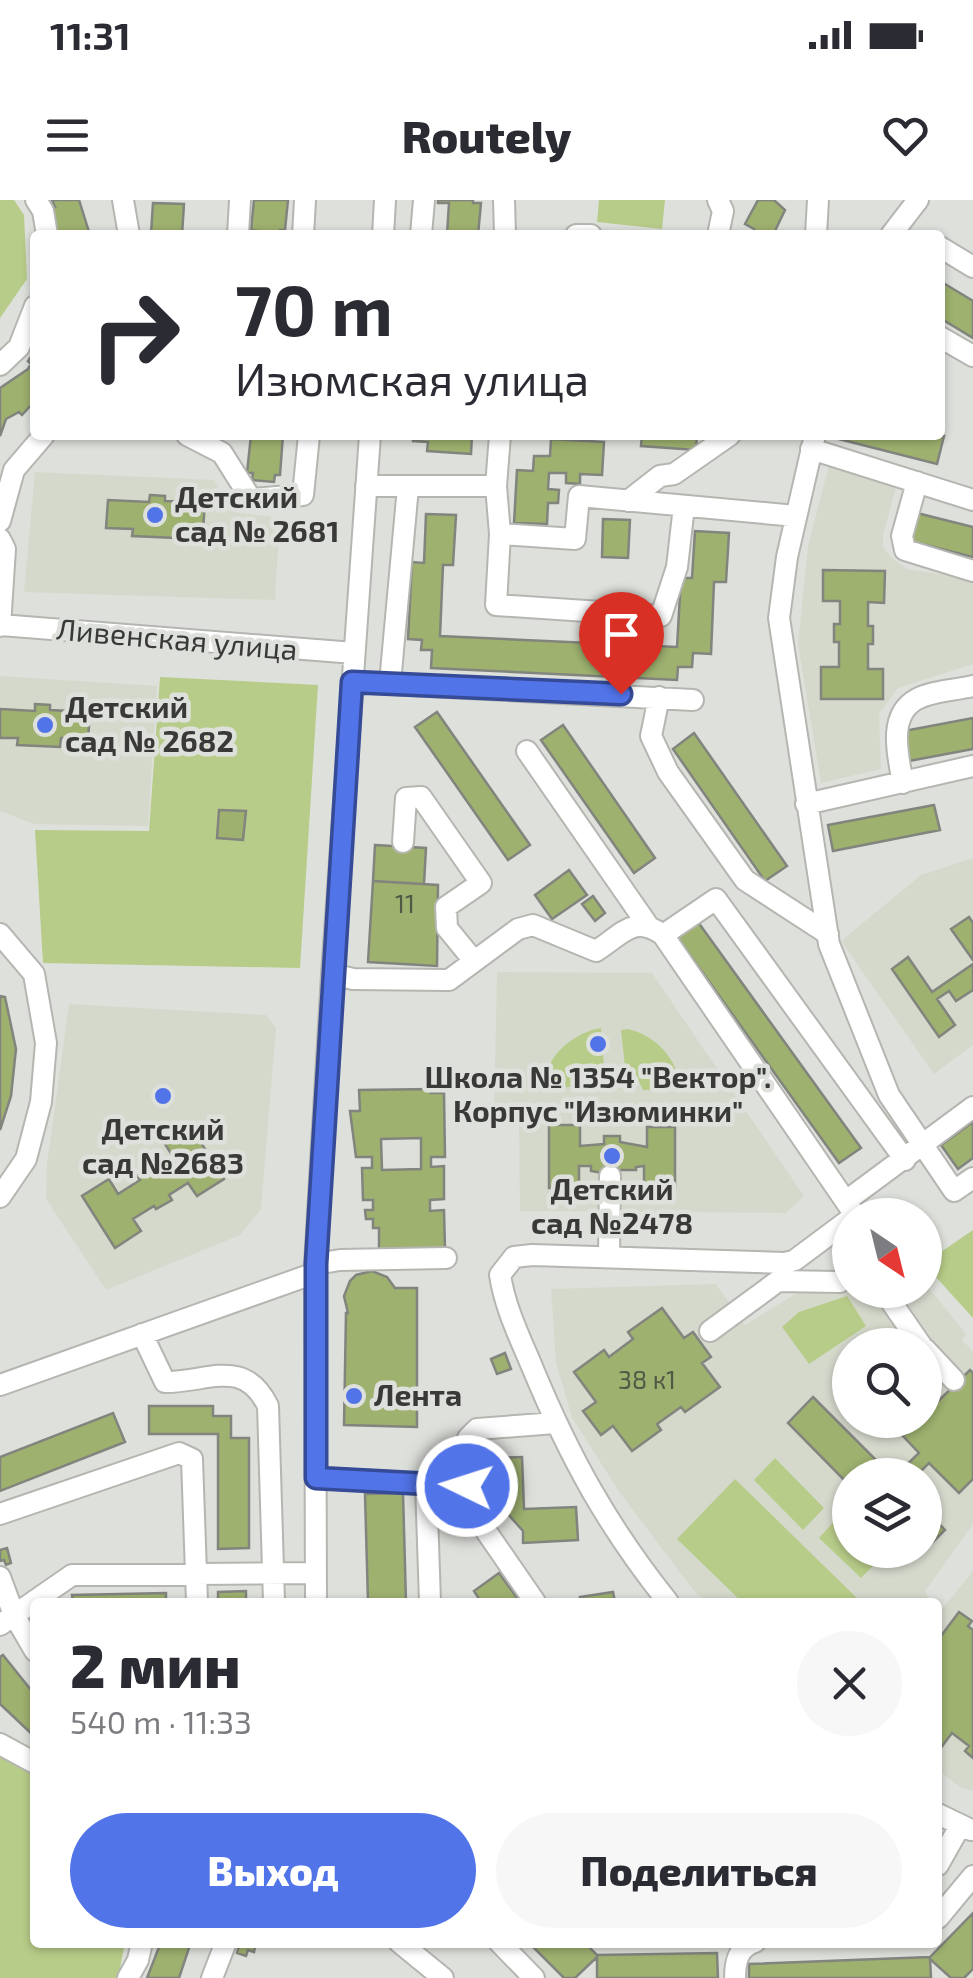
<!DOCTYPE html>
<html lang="ru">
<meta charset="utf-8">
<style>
:root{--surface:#fff;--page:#f7f7f7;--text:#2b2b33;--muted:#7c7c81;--accent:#5274e9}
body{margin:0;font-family:"Exo 2",sans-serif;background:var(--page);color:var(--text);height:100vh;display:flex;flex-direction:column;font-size:38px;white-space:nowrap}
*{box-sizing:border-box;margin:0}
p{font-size:32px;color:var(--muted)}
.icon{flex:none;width:55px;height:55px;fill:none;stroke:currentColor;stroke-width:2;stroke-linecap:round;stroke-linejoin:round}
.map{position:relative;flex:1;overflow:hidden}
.drawer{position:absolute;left:30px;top:1398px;width:912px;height:350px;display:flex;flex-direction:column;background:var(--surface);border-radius:10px;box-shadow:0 2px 8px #0004}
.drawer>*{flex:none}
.hud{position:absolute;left:30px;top:30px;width:915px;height:210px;border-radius:10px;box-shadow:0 2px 8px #0004;background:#fff;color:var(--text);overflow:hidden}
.needle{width:65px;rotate:145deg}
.buttons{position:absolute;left:832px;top:998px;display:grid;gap:20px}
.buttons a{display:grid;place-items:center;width:110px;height:110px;border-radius:50%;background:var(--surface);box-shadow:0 2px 8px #0004;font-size:50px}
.pin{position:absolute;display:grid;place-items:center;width:85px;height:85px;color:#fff;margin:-102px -42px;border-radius:50% 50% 50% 0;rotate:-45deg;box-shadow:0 0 10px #0007}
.pin .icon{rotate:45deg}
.me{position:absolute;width:110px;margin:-55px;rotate:274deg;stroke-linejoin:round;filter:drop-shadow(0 0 8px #0008)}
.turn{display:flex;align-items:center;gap:35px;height:210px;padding:0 40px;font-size:45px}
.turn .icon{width:130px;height:130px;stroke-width:2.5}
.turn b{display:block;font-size:70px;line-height:85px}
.round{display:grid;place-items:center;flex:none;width:105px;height:105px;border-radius:52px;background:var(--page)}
.headline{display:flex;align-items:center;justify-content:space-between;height:170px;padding:0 40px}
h1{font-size:60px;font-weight:800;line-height:75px}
.action{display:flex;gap:20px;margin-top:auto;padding:20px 40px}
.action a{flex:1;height:115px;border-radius:60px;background:var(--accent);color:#fff;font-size:40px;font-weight:800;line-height:115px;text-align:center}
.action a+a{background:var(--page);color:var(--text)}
.status{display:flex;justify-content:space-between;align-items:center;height:70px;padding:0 50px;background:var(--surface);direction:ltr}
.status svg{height:28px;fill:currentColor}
header{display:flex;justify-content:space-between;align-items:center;height:130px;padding:0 40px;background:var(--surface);font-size:45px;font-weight:800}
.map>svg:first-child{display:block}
.built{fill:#d5d9cc;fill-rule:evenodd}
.green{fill:#b8cc89}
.building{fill:#9eb16f;stroke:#82847e;stroke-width:2.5;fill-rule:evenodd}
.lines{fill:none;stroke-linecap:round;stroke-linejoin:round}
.minor-casing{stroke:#b5b6b1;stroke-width:24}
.minor{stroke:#fff;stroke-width:20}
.route-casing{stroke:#354b97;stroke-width:25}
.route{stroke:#5274e9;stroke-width:18}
.poi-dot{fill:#5274e9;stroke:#dee0db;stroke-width:4}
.labels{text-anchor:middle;stroke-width:9;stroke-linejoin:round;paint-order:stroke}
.number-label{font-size:25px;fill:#525846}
.poi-label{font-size:30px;font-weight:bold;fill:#393a38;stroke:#dee0db;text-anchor:start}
.street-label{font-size:30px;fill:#393a38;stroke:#dee0db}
</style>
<div class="status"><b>11:31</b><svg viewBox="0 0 49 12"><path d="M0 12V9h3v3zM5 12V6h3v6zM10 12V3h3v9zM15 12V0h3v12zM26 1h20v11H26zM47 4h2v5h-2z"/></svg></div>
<header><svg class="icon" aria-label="menu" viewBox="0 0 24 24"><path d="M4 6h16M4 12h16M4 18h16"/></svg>Routely<svg class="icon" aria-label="heart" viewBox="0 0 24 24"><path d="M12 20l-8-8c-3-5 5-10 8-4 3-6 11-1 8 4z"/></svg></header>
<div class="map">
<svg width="973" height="1778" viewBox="0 0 973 1778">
<rect width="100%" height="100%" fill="#dee0db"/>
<path class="built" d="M 829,265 L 898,281 L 883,335 L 883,347 L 892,358 L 907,369 L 973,379 L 973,464 L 898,488 L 879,514 L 881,569 L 821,583 L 798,444 L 808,346 Z
M 35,272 L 214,280 L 234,312 L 280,318 L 275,400 L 24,392 Z
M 0,476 L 157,486 L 148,626 L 34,624 L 0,611 Z
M 973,658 L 973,845 L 934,874 L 841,741 L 921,675 Z
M 497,772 L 652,773 L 804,996 L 786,1013 L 520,1011 L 519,914 L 494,914 Z
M 69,804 L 266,815 L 276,828 L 261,1009 L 240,1035 L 106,1090 L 46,999 L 47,964 Z
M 925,1083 L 966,1134 L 962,1140 L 973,1151 L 973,1324 L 925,1391 L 928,1397 L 924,1402 L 707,1402 L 694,1391 L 620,1293 L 572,1218 L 556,1163 L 551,1089 L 716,1084 L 745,1125 L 797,1093 L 850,1087 L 850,1090 L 925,1090 ZM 850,1145 L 925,1145 L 925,1220 L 850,1220 ZM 850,1275 L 925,1275 L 925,1350 L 850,1350 Z
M 973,1371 L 973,1591 L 961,1588 L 938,1570 L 938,1414 Z"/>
<path class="green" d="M 0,0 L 14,0 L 24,15 L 27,79 L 0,118 Z
M 599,0 L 665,0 L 662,29 L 597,22 Z
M 160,477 L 318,485 L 300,768 L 43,763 L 35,630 L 149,631 Z
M 601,828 L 604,866 L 585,875 L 581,885 L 545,891 C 541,859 572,833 601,828 Z
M 628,829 C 657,836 677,859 681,888 L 643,890 L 634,871 L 625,867 L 621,830 Z
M 973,1030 L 973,1118 L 925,1065 L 925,1036 L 938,1054 Z
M 847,1096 L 866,1126 L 809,1164 L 782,1127 L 799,1112 Z
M 775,1258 L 824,1308 L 803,1330 L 754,1280 Z
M 735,1279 L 860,1401 L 858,1402 L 742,1402 L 677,1339 Z
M 838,1317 L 850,1329 L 850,1350 L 873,1350 L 881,1358 L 861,1378 L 819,1338 Z
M 0,1554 L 35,1573 L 35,1742 L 125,1743 L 118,1778 L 0,1778 Z"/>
<path class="building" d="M 52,0 L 79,0 L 90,35 L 57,35 L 51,7 L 55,7 Z
M 254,0 L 288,0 L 285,30 L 280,30 L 279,35 L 257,35 L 258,31 L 251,30 Z
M 438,0 L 473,0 L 473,3 L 481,3 L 478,35 L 447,35 L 449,3 L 438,3 Z
M 758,0 L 774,0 L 785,10 L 773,35 L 751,35 L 754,29 L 745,24 Z
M 153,3 L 184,4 L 182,35 L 151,34 Z
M 940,81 L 973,101 L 973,138 L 940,118 Z
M 35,151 L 33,203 L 22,215 L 19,212 L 6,219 L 0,236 L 0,188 L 28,169 L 31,164 L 28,161 Z
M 251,235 L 283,235 L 280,275 L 275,275 L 274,282 L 252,280 L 253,273 L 247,273 Z
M 413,235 L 472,235 L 471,254 L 427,251 L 428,242 L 413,241 Z
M 642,235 L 697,235 L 696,250 L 641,246 Z
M 840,235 L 940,235 L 944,236 L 937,264 L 839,239 Z
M 551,239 L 604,242 L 602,275 L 580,274 L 580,284 L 566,283 L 566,273 L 549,273 L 548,289 L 559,290 L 558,303 L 548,303 L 547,324 L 514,323 L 517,270 L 533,271 L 534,256 L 550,256 Z
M 150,295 L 165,296 L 165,301 L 205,302 L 203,330 L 176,329 L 175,338 L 132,336 L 133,329 L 106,328 L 108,300 L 149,302 Z
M 917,313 L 973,327 L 973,357 L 910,341 Z
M 426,314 L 456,315 L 453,365 L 443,365 L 440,436 L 677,447 L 681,378 L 692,378 L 695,331 L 729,333 L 726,382 L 714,382 L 711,454 L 693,453 L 692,467 L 678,467 L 677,480 L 431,468 L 432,450 L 421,450 L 422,440 L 408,439 L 412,362 L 424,363 Z
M 603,319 L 630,320 L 628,358 L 602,357 Z
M 823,370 L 885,371 L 884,403 L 868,402 L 868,426 L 873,426 L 873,444 L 868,444 L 868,469 L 883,469 L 883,499 L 821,499 L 821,467 L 839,467 L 839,442 L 834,442 L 834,424 L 840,424 L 840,401 L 823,401 Z
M 35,504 L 50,505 L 50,510 L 90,512 L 88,540 L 61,538 L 60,547 L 17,545 L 18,538 L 0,538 L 0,509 L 35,511 Z
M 437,512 L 530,645 L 508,660 L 415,527 Z
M 973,518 L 973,549 L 909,561 L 904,531 Z
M 563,525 L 655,658 L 634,673 L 541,540 Z
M 694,533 L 787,666 L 765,681 L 673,549 Z
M 934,605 L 940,630 L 833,651 L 828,625 Z
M 219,610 L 246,611 L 243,640 L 217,638 Z
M 375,645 L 426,648 L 424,684 L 373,681 Z
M 569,670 L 587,695 L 552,719 L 535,695 Z
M 373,681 L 438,685 L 437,766 L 368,762 Z
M 593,696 L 605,713 L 595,721 L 582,704 Z
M 969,717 L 973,723 L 973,760 L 951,729 Z
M 698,722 L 861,948 L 839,963 L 677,737 Z
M 908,757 L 932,792 L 973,764 L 973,790 L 956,801 L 949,791 L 937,799 L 955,825 L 939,837 L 892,769 Z
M 0,796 L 5,797 L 16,849 L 11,896 L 0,930 Z
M 431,889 L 431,893 L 444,893 L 445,957 L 431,957 L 431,967 L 444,966 L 444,999 L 430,1000 L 430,1011 L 444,1010 L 445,1049 L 379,1050 L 379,1028 L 373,1028 L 373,1019 L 366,1019 L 365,1010 L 373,1010 L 373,1000 L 363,1000 L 362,968 L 372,968 L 372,957 L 356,957 L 350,911 L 360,911 L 359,890 ZM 421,938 L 421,969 L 382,970 L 381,939 Z
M 973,922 L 973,958 L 958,969 L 941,945 Z
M 549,925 L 580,925 L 580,946 L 604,944 L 604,936 L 620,936 L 620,942 L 647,947 L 647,927 L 675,927 L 675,988 L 644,988 L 644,966 L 636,967 L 636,970 L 619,970 L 619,976 L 591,971 L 591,966 L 579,966 L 579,988 L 549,988 Z
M 191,927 L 224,979 L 197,996 L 188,983 L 169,995 L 172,1000 L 156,1009 L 154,1006 L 133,1019 L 141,1031 L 115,1048 L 82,996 L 109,979 L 118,994 L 140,980 L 137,976 L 152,966 L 154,970 L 174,958 L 165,944 Z
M 372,1071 L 387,1077 L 395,1088 L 417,1088 L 417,1227 L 344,1225 L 346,1113 L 348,1113 L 344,1096 L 350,1081 L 356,1075 Z
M 662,1108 L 684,1138 L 693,1132 L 711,1157 L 702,1163 L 720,1187 L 685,1212 L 681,1207 L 657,1224 L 661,1230 L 632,1251 L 613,1226 L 601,1235 L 583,1211 L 596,1202 L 574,1172 L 604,1150 L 609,1157 L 633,1139 L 628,1132 Z
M 505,1153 L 511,1169 L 497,1174 L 491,1159 Z
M 970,1170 L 973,1173 L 973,1279 L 959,1293 L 929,1263 L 917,1275 L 896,1275 L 919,1253 L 903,1236 L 919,1220 L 925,1220 L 925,1214 Z
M 813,1197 L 891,1275 L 850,1275 L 850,1286 L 788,1223 Z
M 149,1206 L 213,1206 L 213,1216 L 231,1216 L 231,1238 L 249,1238 L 249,1348 L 218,1349 L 218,1234 L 149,1234 Z
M 113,1213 L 125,1242 L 0,1291 L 0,1257 Z
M 522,1257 L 524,1309 L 576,1307 L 578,1340 L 523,1343 L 523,1331 L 506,1312 L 491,1313 L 488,1258 Z
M 403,1293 L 406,1402 L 368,1402 L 365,1294 Z
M 925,1309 L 945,1330 L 919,1356 L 914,1350 L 925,1350 Z
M 7,1348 L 11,1363 L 6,1365 L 4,1360 L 0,1361 L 0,1350 Z
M 499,1373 L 520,1402 L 481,1402 L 474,1391 Z
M 246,1391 L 246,1402 L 218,1402 L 218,1392 Z
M 613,1392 L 615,1402 L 581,1402 L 580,1397 Z
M 166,1393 L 166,1402 L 73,1402 L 72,1395 Z
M 959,1412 L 972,1421 L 968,1426 L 973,1430 L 973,1558 L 965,1551 L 969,1546 L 952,1533 L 940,1549 L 938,1548 L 938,1440 Z
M 3,1455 L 35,1495 L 35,1537 L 0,1504 L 0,1457 Z
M 973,1713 L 973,1769 L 964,1778 L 951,1778 L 930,1759 L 931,1778 L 749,1778 L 749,1764 L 930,1757 Z
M 161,1742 L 191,1742 L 179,1778 L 147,1778 Z
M 240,1742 L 255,1747 L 254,1752 L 248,1750 L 246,1756 L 237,1753 Z
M 528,1742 L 584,1742 L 597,1755 L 717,1753 L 718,1778 L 597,1778 L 597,1757 L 575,1778 L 564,1778 Z"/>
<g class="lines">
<g class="minor-casing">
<path id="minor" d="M 36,0 L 43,11 L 47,35
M 123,0 L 129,35
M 504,0 L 505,35
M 238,35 L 240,0
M 303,35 L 305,0
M 383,35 L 385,0
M 421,35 L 424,0
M 576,35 L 591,35
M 718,35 L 723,11 L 718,0
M 816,35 L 818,0
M 891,35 L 918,0
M 940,47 L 973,67
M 940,137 L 973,156
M 0,165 L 19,147 L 35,106
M 187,235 L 222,253 L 251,299 L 303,295 L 309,235
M 500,235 L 496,286 L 500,334 L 575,339 L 579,296 L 796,316
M 815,235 L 787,357 L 779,418 L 829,744 L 889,895 L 954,991 L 973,978
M 811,249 L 973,300
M 917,282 L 902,336 L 905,350 L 973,371
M 366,286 L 496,286
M 628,301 L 660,276 L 674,274 L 730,235
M 0,321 L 14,270 L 44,235
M 500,334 L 496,405 L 661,416 L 677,367 L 684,306
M 0,339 L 5,349 L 0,426
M 0,425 L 354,453
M 352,482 L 693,500
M 390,483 L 408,287
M 659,497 L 651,536 L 668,572 L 745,680 L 828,734
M 527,551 L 647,724
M 903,583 C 898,556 887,515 917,499 C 931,491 956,490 973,486
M 806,604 L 973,566
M 403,642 L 406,598 L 421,597 L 481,683 L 446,707 L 447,728 L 474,761
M 0,734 L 34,774 L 46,843 L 41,902 L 26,959 L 0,997
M 663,735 L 716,699 L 905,960
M 332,774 L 353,779 L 449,780 L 518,729 L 533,725 L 596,751 C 623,734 634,714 663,735 L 855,1015
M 846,1001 L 973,907
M 609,1057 L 610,976
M 315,1064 L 340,1060 L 446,1058
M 883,1090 L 921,1145
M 710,1131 L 778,1081 L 840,1082 L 850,1074
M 142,1134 L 165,1182 C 209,1182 244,1157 268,1206 L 274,1402
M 925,1149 L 954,1180
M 0,1185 L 315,1073
M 316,1278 L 467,1286
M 426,1283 L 430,1402
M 0,1314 L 179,1253 L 192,1259 L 197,1402
M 0,1377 L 14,1415 L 35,1451
M 316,1402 L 315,1064 L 332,774 L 370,235
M 535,1402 L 466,1302 L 468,1238 L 477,1229 L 555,1223
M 668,1402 C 608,1327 570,1258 533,1169 C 520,1138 505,1108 500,1075 L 514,1057 L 532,1055 L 785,1063 L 795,1060 L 850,1019
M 0,1425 L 72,1375 L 315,1373
M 0,1544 L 35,1563
M 938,1614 L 971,1630
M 938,1665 L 960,1626
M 938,1718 L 973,1676
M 399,1742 L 443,1778
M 499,1742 L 534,1778
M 128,1778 L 138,1760 L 142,1742
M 212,1778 L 226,1742
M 735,1778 C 735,1762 738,1747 755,1742"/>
</g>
<use href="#minor" class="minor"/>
</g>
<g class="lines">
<g class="route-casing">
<path id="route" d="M 467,1286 L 316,1278 L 316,1064 L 352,482 L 621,494"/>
</g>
<use href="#route" class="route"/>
</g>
<g class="poi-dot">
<circle cx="155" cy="315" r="10"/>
<circle cx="45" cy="525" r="10"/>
<circle cx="598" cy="844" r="10"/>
<circle cx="163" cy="896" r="10"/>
<circle cx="612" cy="956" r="10"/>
<circle cx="354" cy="1196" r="10"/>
</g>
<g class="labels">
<g class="number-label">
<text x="405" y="713">11</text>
<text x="647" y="1189">38 к1</text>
</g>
<g class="poi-label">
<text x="175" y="308">Детский<tspan x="175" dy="34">сад № 2681</tspan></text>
<text x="65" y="518">Детский<tspan x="65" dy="34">сад № 2682</tspan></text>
<text x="598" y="888" text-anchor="middle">Школа № 1354 "Вектор".<tspan x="598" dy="34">Корпус "Изюминки"</tspan></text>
<text x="163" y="940" text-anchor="middle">Детский<tspan x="163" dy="34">сад №2683</tspan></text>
<text x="612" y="1000" text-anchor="middle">Детский<tspan x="612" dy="34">сад №2478</tspan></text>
<text x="374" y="1206">Лента</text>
</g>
<g class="street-label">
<text transform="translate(177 440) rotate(5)" y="10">Ливенская улица</text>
</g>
</g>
</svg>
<div class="buttons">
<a><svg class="needle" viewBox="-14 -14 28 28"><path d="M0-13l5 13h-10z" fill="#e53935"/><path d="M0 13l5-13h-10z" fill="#7c7c81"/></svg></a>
<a><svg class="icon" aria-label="search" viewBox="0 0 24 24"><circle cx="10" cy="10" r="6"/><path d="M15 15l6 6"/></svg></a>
<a><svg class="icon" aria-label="layers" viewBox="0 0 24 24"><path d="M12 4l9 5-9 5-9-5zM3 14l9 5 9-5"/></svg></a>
</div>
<div class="pin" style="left:621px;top:494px;background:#d93025"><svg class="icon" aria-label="arrive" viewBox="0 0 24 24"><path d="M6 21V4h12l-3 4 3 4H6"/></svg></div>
<svg class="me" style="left:467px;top:1286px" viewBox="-20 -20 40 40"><circle r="17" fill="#5274e9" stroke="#fff" stroke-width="3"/><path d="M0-11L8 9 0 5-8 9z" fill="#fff"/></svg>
<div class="hud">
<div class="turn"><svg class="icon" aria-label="right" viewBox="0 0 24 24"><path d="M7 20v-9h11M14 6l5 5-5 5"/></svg><div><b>70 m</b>Изюмская улица</div></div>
</div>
<section class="drawer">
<div class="headline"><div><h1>2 мин</h1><p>540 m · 11:33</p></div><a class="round"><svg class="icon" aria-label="close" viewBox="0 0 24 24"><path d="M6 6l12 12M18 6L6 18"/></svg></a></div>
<div class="action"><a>Выход</a><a>Поделиться</a></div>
</section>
</div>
